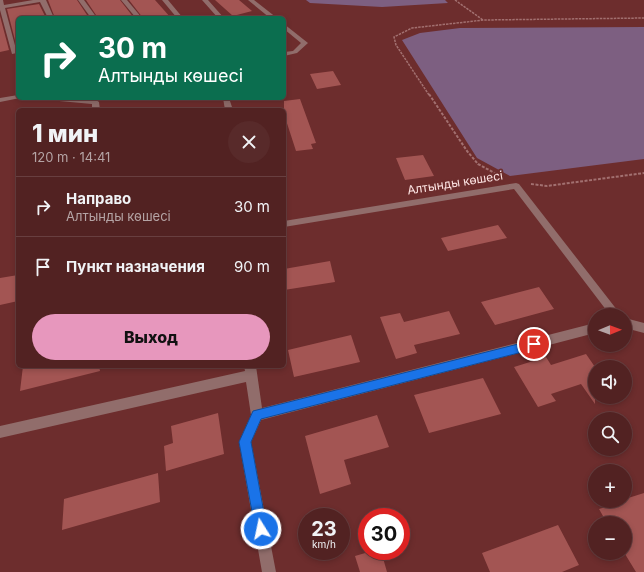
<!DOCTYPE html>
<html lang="ru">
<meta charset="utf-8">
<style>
:root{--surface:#522222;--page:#582a2a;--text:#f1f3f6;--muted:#b5a4a5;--line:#683f40;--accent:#e797bd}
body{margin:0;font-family:Inter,sans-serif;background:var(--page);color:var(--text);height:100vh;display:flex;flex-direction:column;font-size:15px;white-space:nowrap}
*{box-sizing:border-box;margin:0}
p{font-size:13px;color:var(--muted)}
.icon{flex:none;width:22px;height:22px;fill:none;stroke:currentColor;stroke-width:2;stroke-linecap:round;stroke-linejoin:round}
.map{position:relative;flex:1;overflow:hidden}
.side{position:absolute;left:16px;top:108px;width:270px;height:260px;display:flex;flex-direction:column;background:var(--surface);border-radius:6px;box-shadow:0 2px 6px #0003,0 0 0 1px var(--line)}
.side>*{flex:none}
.top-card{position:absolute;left:16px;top:16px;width:270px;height:84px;border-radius:6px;box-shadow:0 2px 6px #0003,0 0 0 1px var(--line);background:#0b6e4f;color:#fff;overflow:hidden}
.needle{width:26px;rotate:89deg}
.fabs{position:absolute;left:588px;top:308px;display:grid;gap:8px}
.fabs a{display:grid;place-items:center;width:44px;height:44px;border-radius:50%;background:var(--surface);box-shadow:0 2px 6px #0003,0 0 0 1px var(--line);font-size:20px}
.speed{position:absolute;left:298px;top:508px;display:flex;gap:8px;font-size:20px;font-weight:700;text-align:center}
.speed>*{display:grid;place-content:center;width:52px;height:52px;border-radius:50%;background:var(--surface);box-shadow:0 2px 6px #0003,0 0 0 1px var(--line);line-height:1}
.speed small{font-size:10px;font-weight:400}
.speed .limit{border:6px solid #d22;background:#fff;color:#111}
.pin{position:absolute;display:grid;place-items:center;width:34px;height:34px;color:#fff;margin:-17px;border:2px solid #fff;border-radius:50%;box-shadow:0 1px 4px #0007}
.me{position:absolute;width:44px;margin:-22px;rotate:350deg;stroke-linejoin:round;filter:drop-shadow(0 0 3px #0008)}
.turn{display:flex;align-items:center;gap:14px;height:84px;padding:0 16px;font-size:18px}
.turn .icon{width:52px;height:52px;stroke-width:2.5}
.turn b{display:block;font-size:28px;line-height:34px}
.round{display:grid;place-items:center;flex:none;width:42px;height:42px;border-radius:21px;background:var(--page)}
.head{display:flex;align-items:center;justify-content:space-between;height:68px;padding:0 16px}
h1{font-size:24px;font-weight:800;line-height:30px}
.action{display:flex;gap:8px;margin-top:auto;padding:8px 16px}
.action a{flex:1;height:46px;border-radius:24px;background:var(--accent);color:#111;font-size:16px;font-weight:800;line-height:46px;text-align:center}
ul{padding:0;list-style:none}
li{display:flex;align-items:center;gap:12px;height:60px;padding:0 16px;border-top:1px solid var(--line)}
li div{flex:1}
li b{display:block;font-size:15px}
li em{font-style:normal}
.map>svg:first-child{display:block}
.green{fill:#7d5f81}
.building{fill:#a35553}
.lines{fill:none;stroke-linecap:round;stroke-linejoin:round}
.path-far1{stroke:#a27070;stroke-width:1.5;stroke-dasharray:2.5 1;stroke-linecap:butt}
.path{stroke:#a27070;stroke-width:2;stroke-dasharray:3 1.5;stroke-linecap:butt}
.minor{fill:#916d6b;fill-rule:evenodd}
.route{fill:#1a73e8;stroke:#114b97}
.labels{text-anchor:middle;stroke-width:4;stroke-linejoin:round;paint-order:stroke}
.street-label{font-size:12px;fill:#fee5e4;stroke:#6d2d2d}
</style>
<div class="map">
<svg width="644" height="572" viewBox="0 0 644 572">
<rect width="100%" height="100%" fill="#6d2d2d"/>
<path class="green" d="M 306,0 L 445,0 L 448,3 L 382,7 L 310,3 Z
M 644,27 L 644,159 L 510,176 L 477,158 L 402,40 L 420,33 L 460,28 Z"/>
<path class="building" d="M 48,0 L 77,0 L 89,18 L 55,18 Z
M 86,0 L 120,0 L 134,18 L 98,18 Z
M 129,0 L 155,0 L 171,18 L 143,18 Z
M 215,0 L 239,0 L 252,11 L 233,16 Z
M 39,4 L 46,18 L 18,18 L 17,48 L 7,9 Z
M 0,16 L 9,50 L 0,52 Z
M 333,71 L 341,85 L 317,89 L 310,74 Z
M 300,99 L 316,143 L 311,144 L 313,149 L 296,151 L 284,114 L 284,101 Z
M 423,155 L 434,176 L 405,180 L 396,158 Z
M 498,225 L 507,238 L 448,251 L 441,238 Z
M 330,261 L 335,282 L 284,290 L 284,269 Z
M 18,275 L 18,301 L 0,305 L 0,278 Z
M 539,287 L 554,309 L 495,325 L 481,302 Z
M 449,311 L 460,334 L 414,345 L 417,353 L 396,359 L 380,317 L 400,313 L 404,322 Z
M 351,335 L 360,362 L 294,377 L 288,350 Z
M 586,354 L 595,367 L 595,404 L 581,384 L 551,394 L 556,401 L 538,407 L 514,367 L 546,357 L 551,365 Z
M 23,366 L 99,366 L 100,371 L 20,391 Z
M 483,378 L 501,414 L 429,433 L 414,395 Z
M 218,413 L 224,454 L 166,471 L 164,446 L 173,443 L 171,426 Z
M 377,415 L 389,447 L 344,460 L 351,484 L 320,494 L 305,436 Z
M 158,473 L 160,502 L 62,530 L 64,499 Z
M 644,493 L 644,572 L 636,572 L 625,554 L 625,523 L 607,523 L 599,509 L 625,501 L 625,499 Z
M 558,525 L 579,565 L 562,572 L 490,572 L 482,553 Z
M 372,551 L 381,551 L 387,572 L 360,572 L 355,556 Z"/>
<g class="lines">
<path class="path-far1" d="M 455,0 L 483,20
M 429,95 L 396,45 L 394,37 L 412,28 L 484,20 L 644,18"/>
<path class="path" d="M 429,94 L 467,151 L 478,164 L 500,176
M 531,184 L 547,186 L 644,173"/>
<path class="minor" d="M 0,0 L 3,0 L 4,5 L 33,0 L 46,0 L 54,18 L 48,18 L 40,2 L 5,8 L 17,53 L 12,54 L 0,10 Z
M 78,0 L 84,0 L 97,18 L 91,18 Z
M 121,0 L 127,0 L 142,18 L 136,18 Z
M 162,0 L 168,0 L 183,18 L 177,18 Z
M 202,0 L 208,0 L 224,18 L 218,18 Z
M 248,0 L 254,0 L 277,18 L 270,18 Z
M 284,24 L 308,43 L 297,53 L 284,56 L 284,52 L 293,51 L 301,43 L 284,29 Z
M 18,95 L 18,98 L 20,98 L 0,102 L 0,98 Z
M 45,98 L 96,100 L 99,102 L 100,110 L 92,110 L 92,104 L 48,100 Z
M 223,98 L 229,98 L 233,110 L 225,110 Z
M 516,183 L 519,184 L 621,315 L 610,315 L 514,189 L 284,227 L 284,221 Z
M 625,318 L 644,323 L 644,333 L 625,328 Z
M 595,323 L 595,333 L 261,420 L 251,442 L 276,572 L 262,572 L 239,442 L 251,415 L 246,382 L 0,438 L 0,426 L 245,371 L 244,366 L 256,366 L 262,408 Z"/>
</g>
<path class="route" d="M 534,340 L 538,344 L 534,349 L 261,419 L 251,442 L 267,529 L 265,533 L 261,535 L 256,533 L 239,442 L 253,411 Z"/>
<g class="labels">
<g class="street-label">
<text transform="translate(455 183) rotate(-9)" y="4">Алтынды көшесі</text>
</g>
</g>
</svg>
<div class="fabs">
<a><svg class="needle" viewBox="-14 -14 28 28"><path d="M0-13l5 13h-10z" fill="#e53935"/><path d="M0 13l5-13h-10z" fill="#b5a4a5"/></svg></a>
<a><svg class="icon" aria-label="sound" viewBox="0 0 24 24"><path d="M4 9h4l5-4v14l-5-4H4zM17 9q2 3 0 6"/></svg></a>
<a><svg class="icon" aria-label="search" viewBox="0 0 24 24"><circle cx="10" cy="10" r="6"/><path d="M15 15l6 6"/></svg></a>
<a>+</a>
<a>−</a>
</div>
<div class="speed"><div>23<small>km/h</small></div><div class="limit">30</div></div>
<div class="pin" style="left:534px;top:344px;background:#d93025"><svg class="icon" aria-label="arrive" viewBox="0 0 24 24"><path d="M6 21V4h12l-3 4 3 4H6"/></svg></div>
<svg class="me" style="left:261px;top:529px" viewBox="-20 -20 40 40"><circle r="17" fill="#1a73e8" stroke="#fff" stroke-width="3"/><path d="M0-11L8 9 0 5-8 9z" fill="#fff"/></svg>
<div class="top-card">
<div class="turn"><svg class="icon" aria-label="right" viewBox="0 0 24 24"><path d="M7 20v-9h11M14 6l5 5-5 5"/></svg><div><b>30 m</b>Алтынды көшесі</div></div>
</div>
<section class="side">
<div class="head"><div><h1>1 мин</h1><p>120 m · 14:41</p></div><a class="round"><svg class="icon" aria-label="close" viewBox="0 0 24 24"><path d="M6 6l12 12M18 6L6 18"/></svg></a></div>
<ul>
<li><svg class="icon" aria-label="right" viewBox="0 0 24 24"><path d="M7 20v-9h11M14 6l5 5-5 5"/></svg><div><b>Направо</b><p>Алтынды көшесі</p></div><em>30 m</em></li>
<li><svg class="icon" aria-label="arrive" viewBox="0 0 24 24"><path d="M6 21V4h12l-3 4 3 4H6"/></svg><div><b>Пункт назначения</b></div><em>90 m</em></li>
</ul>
<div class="action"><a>Выход</a></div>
</section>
</div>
